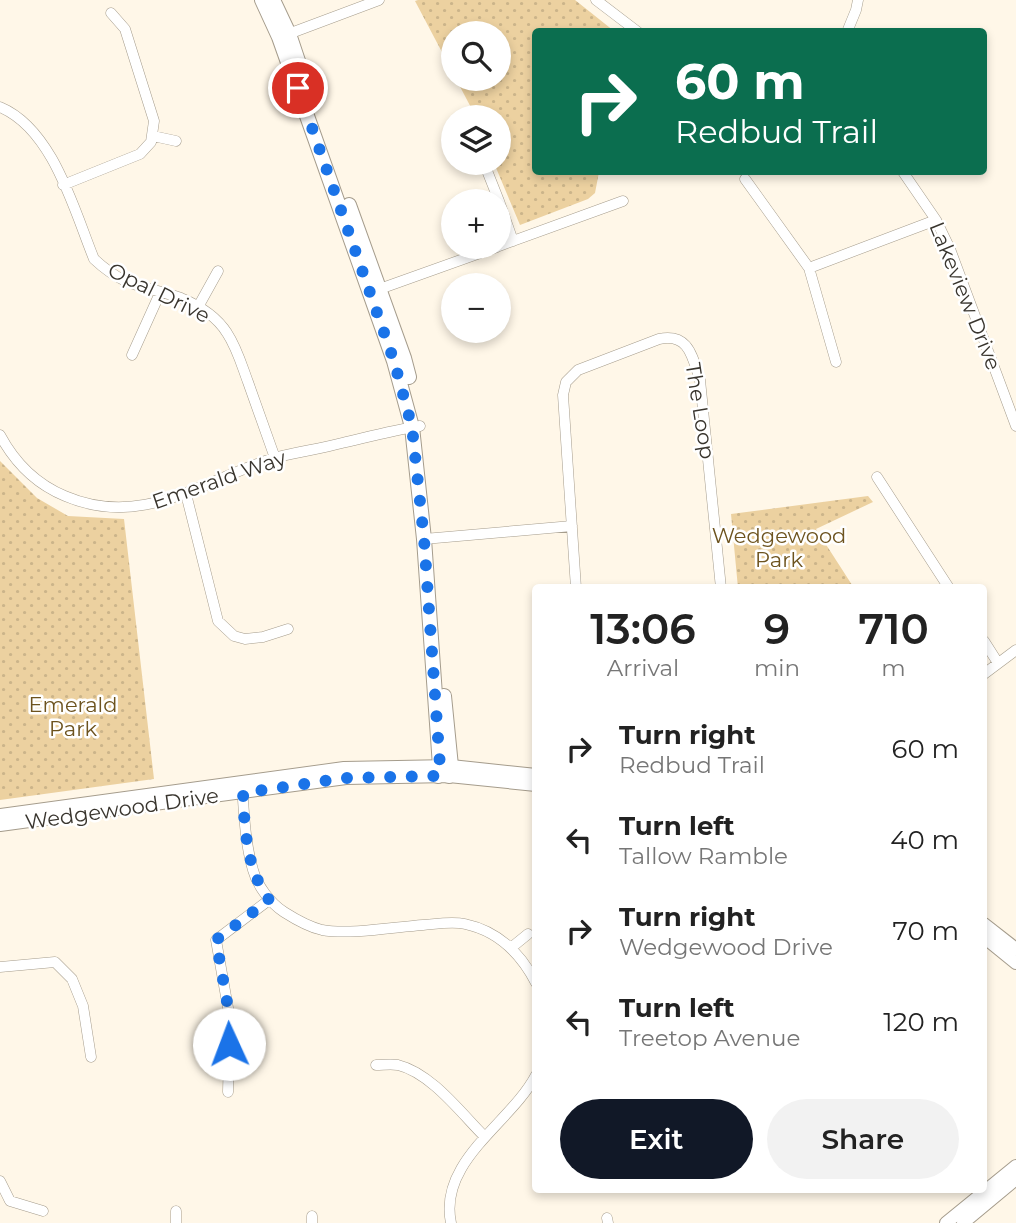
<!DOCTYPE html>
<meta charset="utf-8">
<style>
:root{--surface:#fff;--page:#f2f2f2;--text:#222;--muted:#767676;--accent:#111827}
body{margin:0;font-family:Montserrat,sans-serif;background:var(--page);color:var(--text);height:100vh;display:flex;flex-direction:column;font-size:26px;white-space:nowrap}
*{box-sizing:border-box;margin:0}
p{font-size:23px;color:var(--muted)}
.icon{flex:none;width:38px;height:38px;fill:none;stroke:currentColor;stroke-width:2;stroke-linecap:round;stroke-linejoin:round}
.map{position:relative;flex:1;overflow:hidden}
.details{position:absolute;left:532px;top:584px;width:455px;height:609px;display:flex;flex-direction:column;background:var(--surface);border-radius:7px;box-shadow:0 4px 10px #0003}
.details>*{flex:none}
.top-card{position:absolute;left:532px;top:28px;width:455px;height:147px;border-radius:7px;box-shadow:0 4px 10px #0003;background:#0b6e4f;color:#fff;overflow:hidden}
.buttons{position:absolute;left:441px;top:21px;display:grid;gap:14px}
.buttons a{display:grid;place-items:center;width:70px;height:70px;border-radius:50%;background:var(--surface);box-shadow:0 4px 10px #0003;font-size:35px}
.pin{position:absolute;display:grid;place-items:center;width:60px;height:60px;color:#fff;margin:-30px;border:4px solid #fff;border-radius:50%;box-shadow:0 2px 7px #0007}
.me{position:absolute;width:77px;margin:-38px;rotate:358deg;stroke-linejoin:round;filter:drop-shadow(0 0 5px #0008)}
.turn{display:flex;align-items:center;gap:24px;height:147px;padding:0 28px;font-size:32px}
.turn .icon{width:91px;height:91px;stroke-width:2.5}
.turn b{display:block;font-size:49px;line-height:60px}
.eta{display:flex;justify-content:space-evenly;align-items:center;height:119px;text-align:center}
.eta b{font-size:42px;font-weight:600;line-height:49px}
.button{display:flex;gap:14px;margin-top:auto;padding:14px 28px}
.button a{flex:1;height:80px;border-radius:42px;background:var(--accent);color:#fff;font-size:28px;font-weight:600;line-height:80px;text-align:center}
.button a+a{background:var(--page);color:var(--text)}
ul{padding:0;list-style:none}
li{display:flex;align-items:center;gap:21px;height:91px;padding:0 28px}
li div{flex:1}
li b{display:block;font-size:26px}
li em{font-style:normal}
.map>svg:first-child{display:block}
.green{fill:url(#green-dots)}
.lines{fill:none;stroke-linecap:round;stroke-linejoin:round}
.minor-casing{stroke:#a59c8c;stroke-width:11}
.tertiary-casing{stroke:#a59c8c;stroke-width:14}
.secondary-casing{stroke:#a59c8c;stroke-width:16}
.minor{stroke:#fff;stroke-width:10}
.tertiary{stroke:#fff;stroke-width:12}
.secondary{stroke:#fff;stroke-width:14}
.route{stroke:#1a73e8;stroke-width:12;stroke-dasharray:0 21.6}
.labels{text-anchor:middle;stroke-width:5;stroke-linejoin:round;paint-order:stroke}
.street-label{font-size:21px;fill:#39352e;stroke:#fff}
.park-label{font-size:21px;fill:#6d531e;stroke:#fff}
</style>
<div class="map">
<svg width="1016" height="1223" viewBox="0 0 1016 1223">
<defs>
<pattern id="green-dots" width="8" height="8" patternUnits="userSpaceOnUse" patternTransform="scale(1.75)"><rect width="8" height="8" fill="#ecd1a0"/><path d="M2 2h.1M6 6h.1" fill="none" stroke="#cbb48a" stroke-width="1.8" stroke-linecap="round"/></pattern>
</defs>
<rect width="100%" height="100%" fill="#fff7e8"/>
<path class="green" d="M 418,0 L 575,0 L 614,31 L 536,32 L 536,172 L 599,172 L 595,193 L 588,199 L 520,225 L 494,163 L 499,163 L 499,117 L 476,117 L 456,79 L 499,79 L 499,33 L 453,33 L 453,73 L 415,1 Z
M 0,461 L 37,498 L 68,516 L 124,519 L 154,779 L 0,800 Z
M 868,496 L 873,502 L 816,529 L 854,588 L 738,588 L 731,514 Z"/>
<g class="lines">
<g class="minor-casing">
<path id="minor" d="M 596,0 L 638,32
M 847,32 L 856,10 L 858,0
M 283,36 L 379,0
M 0,107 C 53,129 74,210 94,259 C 126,289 144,285 181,298 C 198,305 217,317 227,333 C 237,348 242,366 248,382 C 257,408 266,433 275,458
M 153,136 L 176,141
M 484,163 L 499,201
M 903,172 L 936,220 L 950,249 L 1016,426
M 745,179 L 809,268 L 836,362
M 63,185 L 140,154 L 151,142 L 154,121 L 125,29 L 111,13
M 499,201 L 513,241
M 499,246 L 623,201
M 809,268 L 936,220
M 374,291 L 497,247
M 198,307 L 218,271
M 132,355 L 160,293
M 0,435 C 15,463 36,484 65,496 C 142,529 202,481 274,458 C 296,452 320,449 342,443 C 368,437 394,430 420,426
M 877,477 L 949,588
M 186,494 L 218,621 L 234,636 L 245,639 L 263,637 L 288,629
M 424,539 L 572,526
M 576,588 L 563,395 L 566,382 L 578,370 L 659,339 C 689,333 692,356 700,380 L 721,588
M 984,641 L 998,663
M 984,674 L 1016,650
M 242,785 C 244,813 245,843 253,870 C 257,885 270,903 284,912 C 295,919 309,927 322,930 C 349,935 395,927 423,925 C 436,924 452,921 465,924 C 498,931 521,954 536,983
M 512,947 L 528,934
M 0,967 L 55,962 L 72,979 L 83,1006 L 91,1057
M 376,1065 C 383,1065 391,1064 398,1065 C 431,1073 461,1113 484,1136
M 228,1092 L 230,1019 L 216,940 L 269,900
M 0,1181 L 10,1201 L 43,1211
M 312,1216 L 312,1223
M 607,1218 L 608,1223
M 176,1223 L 176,1211
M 451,1223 C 438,1161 511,1123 536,1075"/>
</g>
<g class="tertiary-casing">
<path id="tertiary" d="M 0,815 L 344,768 L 451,766 L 536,775
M 0,825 L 346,778 L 449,776 L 536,785
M 984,924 L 1016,949
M 984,937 L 1016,963
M 946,1223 L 1016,1166
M 963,1223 L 1016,1179"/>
</g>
<g class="secondary-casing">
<path id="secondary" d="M 262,0 L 279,37 L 394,361 L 412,427 L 424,539 L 440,766 L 438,776
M 273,0 L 289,34 L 300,67
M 349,205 L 404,358 L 409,377
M 444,696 L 451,766 L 449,776"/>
</g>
<use href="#minor" class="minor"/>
<use href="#tertiary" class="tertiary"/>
<use href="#secondary" class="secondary"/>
</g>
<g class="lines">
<path class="route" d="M 229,1044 L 230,1019 L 216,940 L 269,900 L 253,872 L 245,831 L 243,793 L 345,778 L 438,776 L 440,766 L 424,539 L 412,427 L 394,361 L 298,88"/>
</g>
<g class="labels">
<g class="street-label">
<text transform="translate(159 293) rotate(26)" y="7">Opal Drive</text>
<text transform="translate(965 296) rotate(68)" y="7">Lakeview Drive</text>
<text transform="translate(700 411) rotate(81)" y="7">The Loop</text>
<text transform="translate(219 480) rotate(-19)" y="7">Emerald Way</text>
<text transform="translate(122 809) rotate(-8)" y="7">Wedgewood Drive</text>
</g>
<g class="park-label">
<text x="779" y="543">Wedgewood<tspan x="779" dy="24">Park</tspan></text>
<text x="73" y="712">Emerald<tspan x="73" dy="24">Park</tspan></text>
</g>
</g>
</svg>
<div class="buttons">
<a><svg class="icon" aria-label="search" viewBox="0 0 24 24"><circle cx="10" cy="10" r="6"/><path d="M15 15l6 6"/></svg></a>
<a><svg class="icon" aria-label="layers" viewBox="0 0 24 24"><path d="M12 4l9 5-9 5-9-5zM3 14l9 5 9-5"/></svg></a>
<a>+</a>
<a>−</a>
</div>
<div class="pin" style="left:298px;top:88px;background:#d93025"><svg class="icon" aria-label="arrive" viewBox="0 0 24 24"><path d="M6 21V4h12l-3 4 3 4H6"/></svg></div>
<svg class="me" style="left:229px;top:1044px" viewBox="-20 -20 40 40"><circle r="19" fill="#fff"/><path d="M0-13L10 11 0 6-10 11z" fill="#1a73e8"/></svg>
<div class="top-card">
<div class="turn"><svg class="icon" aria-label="right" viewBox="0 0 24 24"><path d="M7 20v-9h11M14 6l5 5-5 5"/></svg><div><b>60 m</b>Redbud Trail</div></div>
</div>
<section class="details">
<div class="eta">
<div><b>13:06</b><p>Arrival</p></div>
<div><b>9</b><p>min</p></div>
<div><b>710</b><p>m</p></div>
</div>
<ul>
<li><svg class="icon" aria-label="right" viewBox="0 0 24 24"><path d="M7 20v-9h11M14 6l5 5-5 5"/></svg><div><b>Turn right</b><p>Redbud Trail</p></div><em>60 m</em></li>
<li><svg class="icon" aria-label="left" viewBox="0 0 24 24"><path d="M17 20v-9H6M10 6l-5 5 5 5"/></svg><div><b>Turn left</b><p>Tallow Ramble</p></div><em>40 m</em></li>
<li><svg class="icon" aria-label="right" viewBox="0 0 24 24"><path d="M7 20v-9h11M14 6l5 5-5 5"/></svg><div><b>Turn right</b><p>Wedgewood Drive</p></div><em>70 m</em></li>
<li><svg class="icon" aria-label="left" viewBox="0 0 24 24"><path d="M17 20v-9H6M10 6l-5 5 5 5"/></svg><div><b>Turn left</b><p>Treetop Avenue</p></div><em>120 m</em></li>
</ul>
<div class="button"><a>Exit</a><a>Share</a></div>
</section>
</div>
